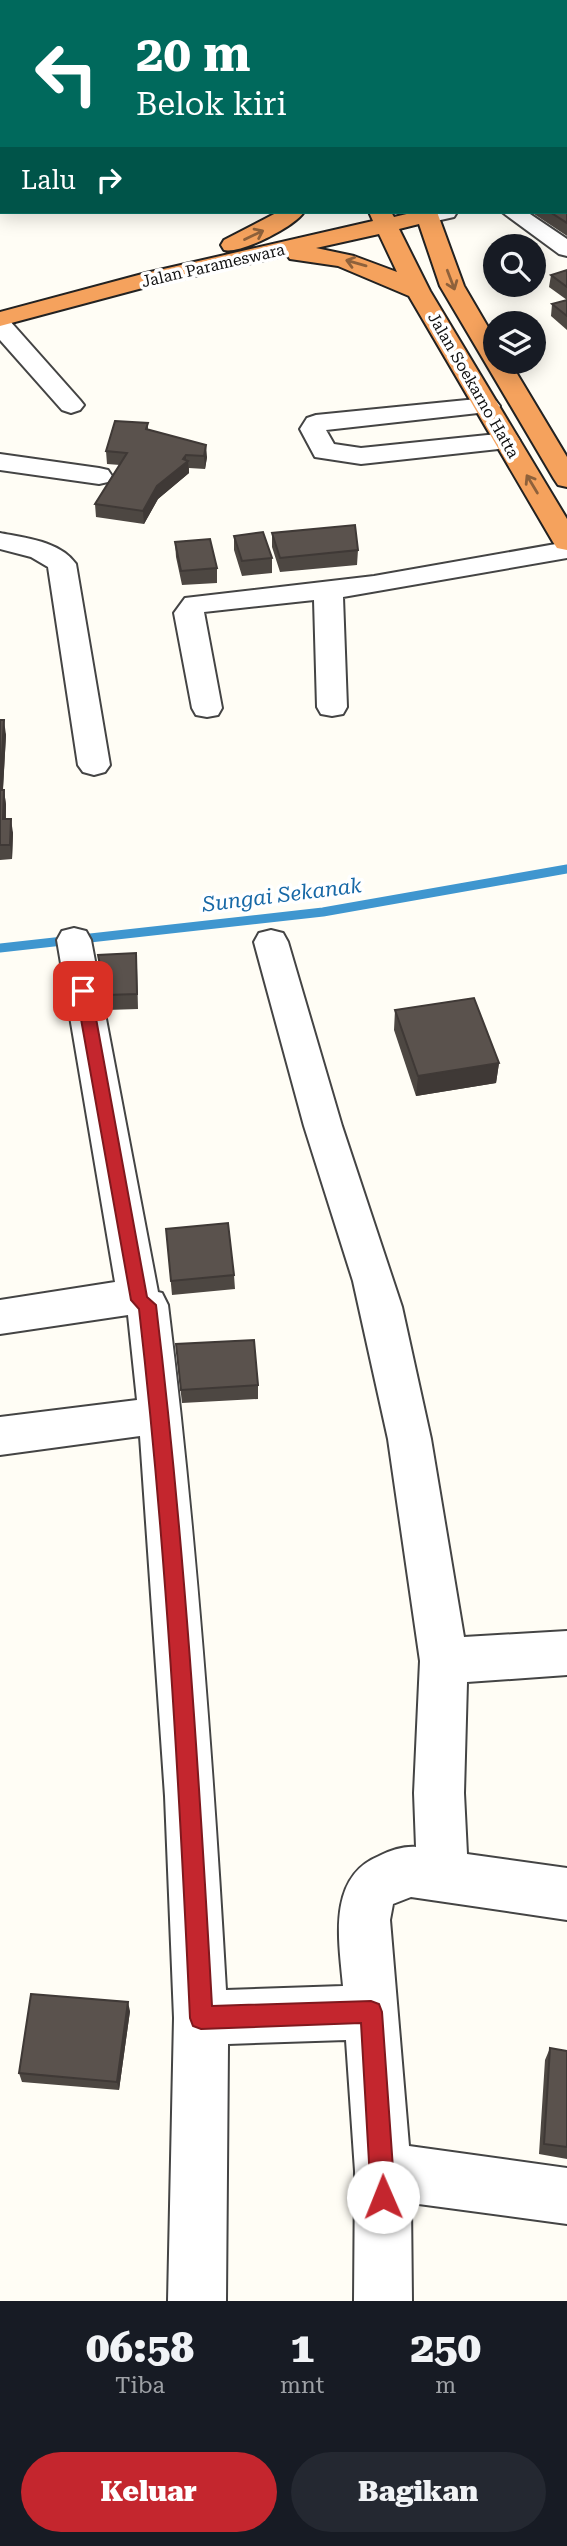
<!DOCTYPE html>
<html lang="id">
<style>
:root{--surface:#171b24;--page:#242831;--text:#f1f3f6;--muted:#9ea1a6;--accent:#c4262e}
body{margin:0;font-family:"Roboto Serif",serif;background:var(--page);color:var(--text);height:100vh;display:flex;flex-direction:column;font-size:26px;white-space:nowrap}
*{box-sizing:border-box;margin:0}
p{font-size:23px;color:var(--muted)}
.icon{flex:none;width:38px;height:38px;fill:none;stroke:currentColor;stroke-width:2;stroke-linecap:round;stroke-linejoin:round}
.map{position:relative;height:2301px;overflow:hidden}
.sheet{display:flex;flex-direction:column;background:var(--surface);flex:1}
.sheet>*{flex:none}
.hud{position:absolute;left:0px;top:0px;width:567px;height:214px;box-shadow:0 4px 18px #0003;background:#00695c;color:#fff;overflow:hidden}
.controls{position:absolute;left:483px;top:234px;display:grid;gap:14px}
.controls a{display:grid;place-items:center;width:63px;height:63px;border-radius:50%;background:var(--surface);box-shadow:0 4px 18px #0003;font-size:35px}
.pin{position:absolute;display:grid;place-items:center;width:60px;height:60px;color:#fff;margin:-30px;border-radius:14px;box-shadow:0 4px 10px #0006}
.me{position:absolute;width:77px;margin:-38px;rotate:359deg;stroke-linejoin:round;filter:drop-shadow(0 0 5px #0008)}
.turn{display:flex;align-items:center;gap:24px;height:147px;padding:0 21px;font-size:32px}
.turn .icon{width:91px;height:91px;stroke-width:2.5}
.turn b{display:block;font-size:49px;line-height:60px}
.then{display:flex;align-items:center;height:66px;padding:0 21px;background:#0003;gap:14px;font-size:26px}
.eta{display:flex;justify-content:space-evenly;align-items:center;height:119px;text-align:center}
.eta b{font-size:42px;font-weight:800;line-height:49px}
.cta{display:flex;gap:14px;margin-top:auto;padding:14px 21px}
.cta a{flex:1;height:80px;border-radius:42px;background:var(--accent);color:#fff;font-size:28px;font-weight:800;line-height:80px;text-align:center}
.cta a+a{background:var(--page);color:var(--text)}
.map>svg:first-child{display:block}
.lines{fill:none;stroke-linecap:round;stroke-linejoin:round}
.stream{stroke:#3f96cf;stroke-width:9}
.street-casing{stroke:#444;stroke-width:4}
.highway-casing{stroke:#222;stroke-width:4}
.street{fill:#fff;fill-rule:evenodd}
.highway{fill:#f5a25d;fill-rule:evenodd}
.wall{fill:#4d4742}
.shaded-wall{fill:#3f3936}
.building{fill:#5a524d;stroke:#3f3936;stroke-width:2}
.oneway{stroke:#8e613b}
.route{fill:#c4262e;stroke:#7f191e;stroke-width:2}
.labels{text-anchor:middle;stroke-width:7;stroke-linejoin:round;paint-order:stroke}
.far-street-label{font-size:16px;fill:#111;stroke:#fff}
.water-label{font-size:21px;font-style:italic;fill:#1768a6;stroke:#fff}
</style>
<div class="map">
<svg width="567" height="2301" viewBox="0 0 567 2301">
<rect width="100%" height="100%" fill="#fffdf5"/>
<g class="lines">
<path class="stream" d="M 0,948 L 323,912 L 567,869"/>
<g class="street-casing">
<path id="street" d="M 419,212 L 457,212 L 454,217 L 427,223 L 419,221 L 416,216 Z
M 502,212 L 527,212 L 567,239 L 567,256 L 559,254 Z
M 0,318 L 9,320 L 80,400 L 84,405 L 80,410 L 71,413 L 62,410 L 0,340 Z
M 487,398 L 496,401 L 500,406 L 496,411 L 326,430 L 334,444 L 361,448 L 507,433 L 516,435 L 520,441 L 516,447 L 361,464 L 315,457 L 300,429 L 307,418 L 316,415 Z
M 0,454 L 99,468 L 108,470 L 112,476 L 108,482 L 99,484 L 0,470 Z
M 0,533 C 25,538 60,541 76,564 L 110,765 L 105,772 L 94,775 L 83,772 L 78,765 L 48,567 L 31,557 L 0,549 Z
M 567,542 L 567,558 L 343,597 L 347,707 L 343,714 L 332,716 L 321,714 L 317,707 L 314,600 L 204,612 L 222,708 L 218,715 L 207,717 L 196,715 L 192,708 L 174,613 L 185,598 L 374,576 Z
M 74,928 L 86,931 L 91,940 L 158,1292 L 162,1293 L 168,1305 C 196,1532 213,1762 226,1990 L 343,1986 C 339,1941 327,1877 379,1856 C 389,1851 404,1846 416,1847 L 414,1793 L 420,1661 L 388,1439 L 353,1281 L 304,1126 L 254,942 L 259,933 L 271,930 L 283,933 L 288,942 L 342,1126 L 402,1307 L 431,1439 L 464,1637 L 567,1631 L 567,1675 L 467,1682 L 464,1793 L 467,1854 L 567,1868 L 567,1920 L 411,1897 L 393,1904 L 390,1920 L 409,2146 L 567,2168 L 567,2224 L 411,2203 L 412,2301 L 354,2301 L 355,2171 L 346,2040 L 228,2044 L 226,2301 L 168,2301 L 174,2018 L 165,1796 L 140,1436 L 0,1455 L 0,1417 L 137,1400 L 128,1315 L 0,1334 L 0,1300 L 115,1282 L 57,940 L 62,931 Z"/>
</g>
<g class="highway-casing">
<path id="highway" d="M 311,0 L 329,0 L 329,2 L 311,2 Z
M 351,0 L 369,0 L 369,2 L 351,2 Z
M 278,212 L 304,212 C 294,227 241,254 224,250 L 221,245 L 224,240 Z
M 369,212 L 391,212 L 394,217 L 415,212 L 437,212 L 464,286 L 495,339 L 495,362 L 510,362 L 567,457 L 567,487 L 558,485 L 554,479 L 440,286 L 419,224 L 399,229 L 430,291 L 567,519 L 567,550 L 557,548 L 553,542 L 409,296 L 338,266 L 290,259 L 287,255 L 150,286 L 0,326 L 0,312 L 146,273 L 373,221 ZM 379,234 L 397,272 L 354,256 L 316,248 Z"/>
</g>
<use href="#street" class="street"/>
<use href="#highway" class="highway"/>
</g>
<path class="wall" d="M 567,181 L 567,236 L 531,212 L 565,212 Z
M 567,270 L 567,300 L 549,287 L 551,275 Z
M 567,300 L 567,330 L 551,316 L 552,304 Z
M 148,423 L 148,429 L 207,457 L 205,469 L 189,468 L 189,473 L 158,499 L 144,524 L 96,517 L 95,504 L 120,465 L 107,464 L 106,451 Z
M 272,533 L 358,550 L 357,565 L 280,572 L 272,547 Z
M 234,536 L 272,558 L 272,573 L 242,576 L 234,550 Z
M 175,542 L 217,568 L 217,583 L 182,585 L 176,557 Z
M 0,720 L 6,735 L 3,790 L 4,790 L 6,805 L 6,819 L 13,833 L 12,859 L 0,860 Z
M 98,955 L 137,968 L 138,1009 L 107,1010 L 99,970 Z
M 395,1010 L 499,1063 L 496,1083 L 416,1096 L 394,1030 Z
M 166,1229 L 234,1275 L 235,1289 L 172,1295 Z
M 177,1358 L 258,1385 L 258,1399 L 182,1403 Z
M 130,2011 L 119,2090 L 22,2082 L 19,2073 Z
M 550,2048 L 567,2051 L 567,2159 L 539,2154 L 545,2060 Z"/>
<path class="shaded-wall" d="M 206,445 L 207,457 L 205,469 L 204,456 Z
M 186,455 L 186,462 L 188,461 L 189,473 L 158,499 L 144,524 L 143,511 L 157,486 Z
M 4,720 L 6,735 L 2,805 L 0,790 Z
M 4,790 L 6,805 L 5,834 L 3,819 Z
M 11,819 L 13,833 L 12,859 L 10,845 Z
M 499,1063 L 496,1083 L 416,1096 L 418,1076 Z
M 128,2002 L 130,2011 L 119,2090 L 117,2082 Z"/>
<path class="building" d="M 247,0 L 291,0 L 291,2 L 247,2 Z
M 565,180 L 567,181 L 567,223 L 550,212 L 565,212 Z
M 567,270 L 567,287 L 551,275 Z
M 567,300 L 567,316 L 552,304 Z
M 115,421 L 148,423 L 146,429 L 206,445 L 204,456 L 186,455 L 183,459 L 188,461 L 157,486 L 143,511 L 95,504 L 127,453 L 106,451 Z
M 355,525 L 358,550 L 280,558 L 272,533 Z
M 263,532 L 272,558 L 242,561 L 234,536 Z
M 210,539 L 217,568 L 181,571 L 175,542 Z
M 0,720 L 4,720 L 0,790 L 4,790 L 3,819 L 11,819 L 10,845 L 0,845 Z
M 136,953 L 137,994 L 106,995 L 98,955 Z
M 474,998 L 499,1063 L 418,1076 L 395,1010 Z
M 228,1223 L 234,1275 L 171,1281 L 166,1229 Z
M 254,1340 L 258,1385 L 181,1390 L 176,1344 Z
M 31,1994 L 128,2002 L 117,2082 L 19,2073 Z
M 550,2048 L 567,2051 L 567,2147 L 544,2144 Z"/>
<defs><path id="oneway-shaft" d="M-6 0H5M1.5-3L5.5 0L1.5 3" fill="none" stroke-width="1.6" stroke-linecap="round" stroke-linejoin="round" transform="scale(1.75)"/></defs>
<g class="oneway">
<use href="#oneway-shaft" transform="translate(254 235) rotate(-26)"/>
<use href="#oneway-shaft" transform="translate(356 263) rotate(-164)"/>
<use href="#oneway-shaft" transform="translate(451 280) rotate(69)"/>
<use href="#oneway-shaft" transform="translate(532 484) rotate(-121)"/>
</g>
<path class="route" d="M 83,986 L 91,991 L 147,1297 L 156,1305 C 184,1538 199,1772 212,2006 L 371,2001 L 379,2004 L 382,2012 L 395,2197 L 391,2206 L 383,2209 L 375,2206 L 371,2197 L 361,2023 L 201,2029 L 193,2026 L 190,2018 C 179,1781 166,1544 139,1309 L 131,1300 L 76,991 Z"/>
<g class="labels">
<g class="far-street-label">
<text transform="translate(213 265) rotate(-13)" y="6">Jalan Parameswara</text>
<text transform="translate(474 385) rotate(60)" y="6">Jalan Soekarno Hatta</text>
</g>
<g class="water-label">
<text transform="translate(282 895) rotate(-7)" y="7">Sungai Sekanak</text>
</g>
</g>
</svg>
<div class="controls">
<a><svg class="icon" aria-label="search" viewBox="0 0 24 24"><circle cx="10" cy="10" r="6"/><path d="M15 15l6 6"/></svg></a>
<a><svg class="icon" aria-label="layers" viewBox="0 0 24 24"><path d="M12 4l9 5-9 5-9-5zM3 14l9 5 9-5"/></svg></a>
</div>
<div class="pin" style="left:83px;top:991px;background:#d93025"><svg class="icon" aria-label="arrive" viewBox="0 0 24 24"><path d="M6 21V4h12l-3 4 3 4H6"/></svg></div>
<svg class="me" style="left:383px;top:2197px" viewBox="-20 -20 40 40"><circle r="19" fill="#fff"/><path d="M0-13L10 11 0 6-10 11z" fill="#c4262e"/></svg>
<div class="hud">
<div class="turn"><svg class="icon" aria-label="left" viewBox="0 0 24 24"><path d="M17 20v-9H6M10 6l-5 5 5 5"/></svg><div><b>20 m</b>Belok kiri</div></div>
<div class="then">Lalu<svg class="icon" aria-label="right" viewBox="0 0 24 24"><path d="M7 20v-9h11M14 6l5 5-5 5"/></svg></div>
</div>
</div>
<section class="sheet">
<div class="eta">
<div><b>06:58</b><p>Tiba</p></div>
<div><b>1</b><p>mnt</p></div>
<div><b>250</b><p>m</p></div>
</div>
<div class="cta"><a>Keluar</a><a>Bagikan</a></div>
</section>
